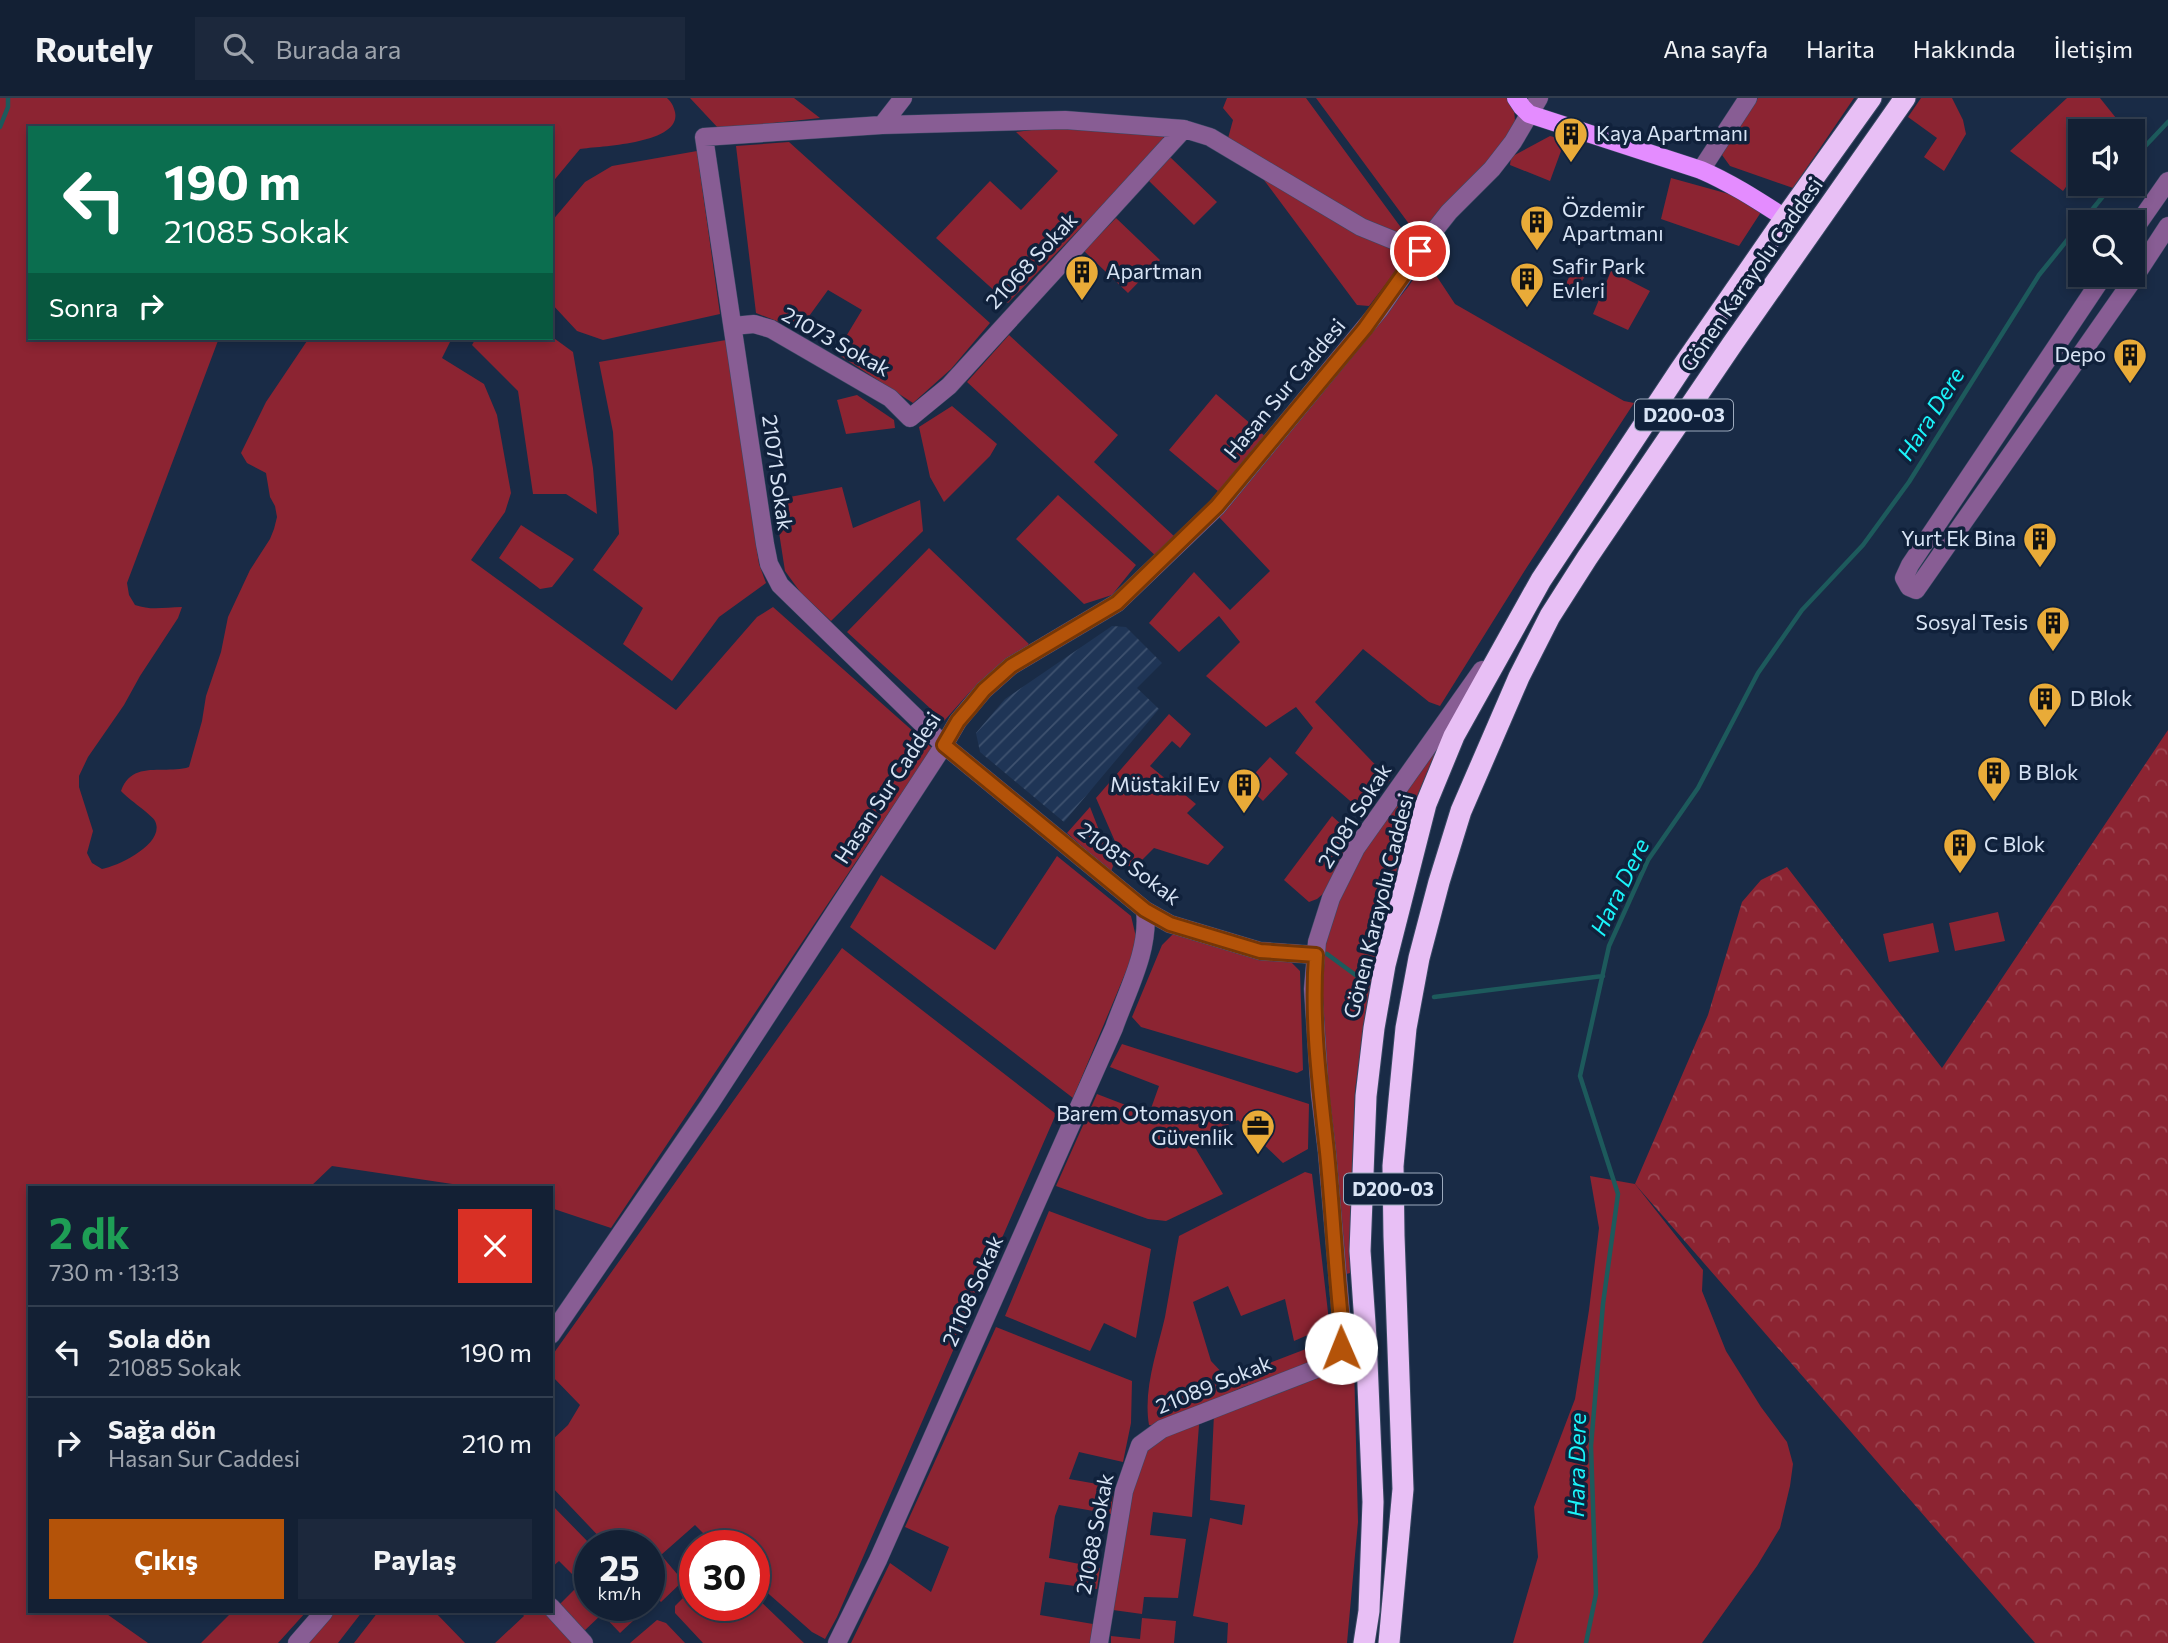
<!DOCTYPE html>
<html lang="tr">
<meta charset="utf-8">
<style>
:root{--surface:#132034;--page:#1c283c;--text:#f1f3f6;--muted:#9da3ac;--line:#323e4f;--accent:#b45309}
body{margin:0;font-family:Commissioner,sans-serif;background:var(--page);color:var(--text);height:100vh;display:flex;flex-direction:column;font-size:26px;white-space:nowrap}
*{box-sizing:border-box;margin:0}
p{font-size:23px;color:var(--muted)}
.icon{flex:none;width:38px;height:38px;fill:none;stroke:currentColor;stroke-width:2;stroke-linecap:round;stroke-linejoin:round}
.map{position:relative;flex:1;overflow:hidden}
.details{position:absolute;left:28px;top:1088px;width:525px;height:427px;display:flex;flex-direction:column;background:var(--surface);border-radius:0px;box-shadow:0 4px 10px #0003,0 0 0 2px var(--line)}
.details>*{flex:none}
.hud{position:absolute;left:28px;top:28px;width:525px;height:214px;border-radius:0px;box-shadow:0 4px 10px #0003,0 0 0 2px var(--line);background:#0b6e4f;color:#fff;overflow:hidden}
.buttons{position:absolute;left:2068px;top:21px;display:grid;gap:14px}
.buttons a{display:grid;place-items:center;width:77px;height:77px;border-radius:0px;background:var(--surface);box-shadow:0 4px 10px #0003,0 0 0 2px var(--line);font-size:35px}
.speed{position:absolute;left:574px;top:1432px;display:flex;gap:14px;font-size:35px;font-weight:700;text-align:center}
.speed>*{display:grid;place-content:center;width:91px;height:91px;border-radius:50%;background:var(--surface);box-shadow:0 4px 10px #0003,0 0 0 2px var(--line);line-height:1}
.speed small{font-size:18px;font-weight:400}
.speed .limit{border:10px solid #d22;background:#fff;color:#111}
.pin{position:absolute;display:grid;place-items:center;width:60px;height:60px;color:#fff;margin:-30px;border:4px solid #fff;border-radius:50%;box-shadow:0 2px 7px #0007}
.me{position:absolute;width:77px;margin:-38px;rotate:359deg;stroke-linejoin:round;filter:drop-shadow(0 0 5px #0008)}
.turn{display:flex;align-items:center;gap:24px;height:147px;padding:0 21px;font-size:32px}
.turn .icon{width:91px;height:91px;stroke-width:2.5}
.turn b{display:block;font-size:49px;line-height:60px}
.then{display:flex;align-items:center;height:66px;padding:0 21px;background:#0003;gap:14px;font-size:26px}
.round{display:grid;place-items:center;flex:none;width:74px;height:74px;border-radius:0px;background:var(--page)}
.headline{display:flex;align-items:center;justify-content:space-between;height:119px;padding:0 21px}
h1{font-size:42px;font-weight:700;line-height:52px;color:#1e9e55}
.button{display:flex;gap:14px;margin-top:auto;padding:14px 21px}
.button a{flex:1;height:80px;border-radius:0px;background:var(--accent);color:#fff;font-size:28px;font-weight:700;line-height:80px;text-align:center}
.button a+a{background:var(--page);color:var(--text)}
ul{padding:0;list-style:none}
li{display:flex;align-items:center;gap:21px;height:91px;padding:0 21px;border-top:2px solid var(--line)}
li div{flex:1}
li b{display:block;font-size:26px}
li em{font-style:normal}
header{display:flex;align-items:center;gap:42px;box-sizing:border-box;height:98px;padding:0 35px;background:var(--surface);border-bottom:2px solid var(--line)}
header strong{font-size:33px}
nav{display:flex;gap:38px;margin-inline-start:auto;font-size:24px}
.search{width:490px;height:63px;background:var(--page);display:flex;align-items:center;gap:18px;box-sizing:border-box;padding:0 24px;border-radius:0px;color:var(--muted);font-size:26px}
.map>svg:first-child{display:block}
.industrial{fill:url(#industrial-furrows)}
.green{fill:#8c2432}
.forest{fill:url(#forest-crowns)}
.lines{fill:none;stroke-linecap:round;stroke-linejoin:round}
.stream{stroke:#1d5a5c;stroke-width:4.5}
.minor-casing{stroke:#384962;stroke-width:19}
.major-casing{stroke:#384962;stroke-width:19}
.highway-casing{stroke:#384962;stroke-width:23}
.minor{stroke:#885d94;stroke-width:18}
.major{stroke:#e48cff;stroke-width:18}
.highway{stroke:#e8bff5;stroke-width:21}
.route-casing{stroke:#753606;stroke-width:18}
.route{stroke:#b45309;stroke-width:12}
.labels{text-anchor:middle;stroke-width:7;stroke-linejoin:round;paint-order:stroke}
.shield{fill:#10213b;stroke:#9caabd;stroke-width:2}
.shield-label{font-size:19px;font-weight:bold;fill:#d8e4f5}
.poi-label{font-size:21px;fill:#d8e4f5;stroke:#10213b;text-anchor:start}
.street-label{font-size:21px;fill:#d8e4f5;stroke:#10213b}
.water-label{font-size:23px;font-style:italic;fill:#1bf4fa;stroke:#10213b}
</style>
<header>
<strong>Routely</strong>
<div class="search"><svg class="icon" aria-label="search" viewBox="0 0 24 24"><circle cx="10" cy="10" r="6"/><path d="M15 15l6 6"/></svg>Burada ara</div>
<nav><a>Ana sayfa</a><a>Harita</a><a>Hakkında</a><a>İletişim</a></nav>
</header>
<div class="map">
<svg width="2168" height="1545" viewBox="0 0 2168 1545">
<defs>
<pattern id="industrial-furrows" width="10" height="10" patternUnits="userSpaceOnUse" patternTransform="scale(1.75)"><rect width="10" height="10" fill="#1f3556"/><path d="M-1 1l2-2M0 10L10 0M9 11l2-2" fill="none" stroke="#3f526f"/></pattern>
<pattern id="forest-crowns" width="20" height="18" patternUnits="userSpaceOnUse" patternTransform="scale(1.75)"><rect width="20" height="18" fill="#8c2432"/><path d="M2 6a3 3 0 1 1 6 0M12 15a3 3 0 1 1 6 0" fill="none" stroke="#9b4450"/></pattern>
</defs>
<rect width="100%" height="100%" fill="#192b46"/>
<path class="industrial" d="M 1112,528 L 1126,529 L 1162,565 L 1137,590 L 1159,611 L 1064,724 L 980,654 L 976,635 L 1005,601 Z"/>
<path class="green" d="M 0,0 L 667,0 C 672,5 673,7 675,14 C 682,46 601,48 580,51 L 551,86 L 551,30 L 30,30 L 30,240 L 219,240 L 127,485 L 129,497 L 135,507 C 152,513 165,509 182,509 L 178,520 L 140,578 L 124,607 L 88,659 L 79,678 L 79,689 L 93,733 L 87,755 L 92,765 L 102,771 C 119,768 166,745 155,723 C 151,716 129,702 121,693 C 132,661 165,677 189,669 L 202,623 L 206,598 L 221,554 L 228,519 L 250,472 L 270,441 L 274,431 L 277,419 L 275,408 L 270,399 L 266,375 L 247,365 L 241,355 L 266,304 L 309,240 L 452,240 L 442,260 L 484,286 L 497,317 L 511,395 L 505,414 L 471,462 L 676,612 L 757,519 L 773,509 L 932,650 L 611,1130 L 551,1110 L 551,1090 L 479,1090 L 332,1068 L 309,1090 L 30,1090 L 30,1514 L 104,1514 L 148,1545 L 0,1545 Z
M 690,0 L 794,0 L 820,20 L 719,31 Z
M 1227,0 L 1306,0 L 1405,135 L 1395,135 L 1369,126 L 1227,44 L 1233,22 L 1223,10 Z
M 1316,0 L 1510,0 C 1515,14 1517,23 1512,37 L 1427,130 L 1415,134 Z
M 1758,0 L 1854,0 L 1793,90 L 1730,68 L 1722,57 L 1729,39 Z
M 1921,0 L 1952,0 L 1963,22 L 1966,36 L 1944,73 L 1924,59 L 1937,40 L 1908,19 Z
M 2067,0 L 2100,0 L 2116,20 L 2106,33 L 2081,33 L 2081,68 L 2063,93 L 2010,53 Z
M 1055,29 L 1164,38 L 1162,46 L 1008,205 L 936,140 L 990,83 L 1021,112 L 1058,73 L 1016,34 Z
M 1550,38 L 1565,42 L 1550,83 L 1510,67 L 1511,59 Z
M 789,44 L 990,225 L 951,271 L 913,305 L 836,255 L 862,212 L 828,192 L 799,232 L 756,215 L 736,48 Z
M 697,53 L 720,216 L 603,242 L 577,233 L 551,205 L 551,124 L 585,84 L 612,68 Z
M 1170,59 L 1217,104 L 1194,127 L 1148,82 Z
M 1258,74 L 1408,157 L 1369,208 L 1357,207 Z
M 1671,80 L 1747,101 L 1763,111 L 1739,148 L 1661,121 Z
M 1116,120 L 1160,162 L 1128,195 L 1084,153 Z
M 1578,159 L 1593,166 L 1571,200 L 1562,195 Z
M 1426,162 L 1455,206 L 1624,303 L 1634,305 L 1527,469 L 1440,608 L 1429,604 L 1363,551 L 1315,604 L 1390,682 L 1364,715 L 1295,655 L 1313,630 L 1296,609 L 1266,629 L 1206,578 L 1240,544 L 1219,518 L 1179,554 L 1149,525 L 1194,474 L 1230,512 L 1270,473 L 1219,419 L 1408,189 Z
M 1611,173 L 1650,193 L 1628,232 L 1593,216 Z
M 1009,237 L 1118,337 L 1094,364 L 1175,439 L 1157,459 L 967,284 Z
M 551,238 L 573,254 L 593,370 L 597,416 L 566,396 L 533,396 L 518,293 L 472,247 L 476,240 L 551,240 Z
M 726,242 L 759,466 L 766,485 L 719,519 L 672,583 L 623,546 L 643,510 L 593,472 L 619,436 L 613,334 L 599,264 Z
M 1216,296 L 1266,339 L 1219,394 L 1169,352 Z
M 857,297 L 894,322 L 895,330 L 846,336 L 837,302 Z
M 952,308 L 997,346 L 990,358 L 944,404 L 930,379 L 919,329 Z
M 842,389 L 853,430 L 920,402 L 923,433 L 831,523 L 801,495 L 785,473 L 774,402 Z
M 1058,397 L 1136,467 L 1112,497 L 1084,506 L 1016,441 Z
M 521,427 L 574,461 L 552,489 L 540,491 L 499,460 Z
M 929,450 L 1029,546 L 968,596 L 944,623 L 847,534 Z
M 1169,616 L 1191,636 L 1180,650 L 1172,643 L 1150,668 L 1196,706 L 1187,715 L 1224,749 L 1208,767 L 1154,750 L 1131,773 L 1117,748 L 1096,700 Z
M 1447,633 L 1413,721 L 1399,763 L 1375,856 L 1355,992 L 1350,1175 L 1343,1177 L 1329,1013 L 1321,862 L 1336,805 L 1376,732 Z
M 1270,659 L 1288,676 L 1263,703 L 1245,686 Z
M 1090,709 L 1113,768 L 1111,774 L 1067,735 Z
M 1332,718 L 1351,735 L 1351,740 L 1324,795 L 1317,801 L 1309,804 L 1284,782 Z
M 1057,758 L 1131,818 L 1136,839 L 1130,864 L 1073,1000 L 850,829 L 881,777 L 995,852 Z
M 1998,814 L 2005,843 L 1955,853 L 1949,825 Z
M 1933,825 L 1939,854 L 1889,864 L 1883,836 Z
M 1175,834 L 1290,863 L 1300,873 L 1303,972 L 1297,975 L 1141,929 L 1132,919 L 1162,847 Z
M 842,850 L 1056,1016 L 837,1519 L 825,1541 L 812,1534 L 754,1483 L 754,1447 L 715,1447 L 695,1427 L 661,1457 L 683,1483 L 661,1504 L 649,1492 L 649,1447 L 607,1447 L 551,1388 L 551,1343 L 568,1327 L 580,1307 L 551,1277 L 551,1259 Z
M 1122,946 L 1309,1006 L 1308,1051 L 1283,1065 L 1238,1022 L 1210,1035 L 1188,1038 L 1223,1096 L 1166,1123 L 1148,1121 L 1056,1088 L 1097,996 L 1149,1016 L 1159,988 L 1110,969 Z
M 1305,1074 L 1312,1076 L 1329,1223 L 1317,1233 L 1294,1243 L 1285,1201 L 1241,1218 L 1228,1188 L 1193,1204 L 1211,1263 L 1228,1281 L 1332,1241 L 1329,1255 L 1323,1262 L 1243,1289 L 1157,1328 L 1149,1327 C 1143,1291 1157,1254 1165,1219 C 1170,1192 1174,1165 1179,1138 Z
M 1590,1078 L 1635,1086 L 1703,1172 L 1702,1193 L 1726,1253 L 1761,1309 L 1787,1344 L 1793,1366 L 1790,1388 L 1780,1430 L 1757,1468 L 1702,1545 L 1513,1545 L 1538,1459 L 1534,1409 L 1575,1301 L 1589,1212 L 1599,1130 Z
M 1049,1113 L 1151,1151 L 1136,1240 L 1104,1225 L 1090,1253 L 1005,1218 Z
M 996,1229 L 1132,1283 L 1131,1325 L 1123,1364 L 1079,1354 L 1069,1381 L 1114,1389 L 1111,1416 L 1059,1407 L 1055,1418 L 1049,1460 L 1100,1470 L 1097,1491 L 1045,1484 L 1040,1517 L 1093,1526 L 1090,1545 L 851,1545 L 890,1465 L 931,1494 L 949,1449 L 905,1429 Z
M 1354,1266 L 1358,1424 L 1347,1545 L 1227,1545 L 1228,1525 L 1193,1518 L 1210,1420 L 1242,1427 L 1245,1407 L 1210,1402 L 1214,1316 L 1327,1277 Z
M 1193,1323 L 1199,1327 L 1192,1419 L 1153,1414 L 1150,1437 L 1186,1441 L 1178,1500 L 1144,1499 L 1142,1516 L 1113,1512 L 1134,1376 C 1147,1341 1161,1339 1193,1323 Z
M 551,1406 L 591,1447 L 590,1507 L 649,1508 L 620,1535 L 602,1516 L 582,1535 L 557,1509 L 581,1485 L 559,1463 L 551,1470 Z
M 695,1488 L 695,1507 L 754,1507 L 754,1497 L 804,1545 L 703,1545 L 675,1515 L 675,1508 Z
M 232,1514 L 306,1514 L 278,1545 L 201,1545 Z
M 334,1514 L 362,1514 L 338,1545 L 306,1545 Z
M 378,1514 L 435,1514 L 465,1545 L 354,1545 Z
M 521,1514 L 545,1514 L 573,1545 L 495,1545 L 524,1518 Z
M 1142,1520 L 1176,1523 L 1174,1545 L 1111,1545 L 1111,1538 L 1140,1541 Z
M 657,1522 L 666,1525 L 685,1545 L 630,1545 Z"/>
<path class="forest" d="M 2168,632 L 2168,1545 L 2035,1545 L 1635,1086 L 1708,917 L 1742,804 L 1761,782 L 1787,769 L 1942,970 Z"/>
<g class="lines">
<path class="stream" d="M 0,29 L 8,9 L 8,0
M 2133,61 L 2168,24
M 2082,124 L 2113,86
M 1327,856 L 1365,884
M 1434,899 L 1603,878
M 1586,1545 L 1596,1496 L 1591,1348 L 1603,1206 L 1618,1096 L 1580,978 L 1609,848 L 1648,762 L 1698,690 L 1758,575 L 1802,512 L 1863,447 L 1909,384 L 2039,177 L 2081,125"/>
<g class="minor-casing">
<path id="minor" d="M 882,27 L 903,0
M 1701,72 L 1748,0
M 2133,133 L 2168,83
M 2104,177 L 1910,467 L 1904,480 L 1909,489 L 1916,492 L 2130,186 L 2168,128
M 733,228 L 754,226 L 771,231 L 890,300 L 910,320 L 949,288 L 1184,31
M 1316,857 L 1260,853 L 1170,826 L 1145,812 L 944,647 L 780,487 L 769,466 L 765,446 L 704,39 L 882,27 L 1065,22 L 1184,31 L 1210,39 L 1361,129 L 1420,153
M 551,1237 L 709,1007 L 944,647 L 958,623 L 984,592 L 1011,568 L 1117,505 L 1217,409 L 1380,211 L 1434,133 L 1449,114 L 1492,71 L 1513,44 L 1539,0
M 551,1509 L 584,1545
M 297,1545 L 324,1514
M 837,1545 L 878,1462 L 1114,930 C 1127,893 1150,852 1145,812
M 1099,1545 L 1124,1393 L 1140,1347 L 1162,1331 L 1334,1264 L 1339,1258 L 1343,1241 L 1327,1054 L 1320,996 L 1313,891 L 1317,844 L 1331,800 L 1356,750 L 1482,572"/>
</g>
<g class="major-casing">
<path id="major" d="M 1516,0 L 1522,9 L 1529,16 L 1701,72 C 1731,85 1757,102 1785,120"/>
</g>
<g class="highway-casing">
<path id="highway" d="M 1364,1545 L 1369,1513 L 1373,1404 L 1366,1240 L 1360,1153 L 1366,998 L 1374,930 L 1385,867 L 1426,706 L 1454,638 L 1541,482 L 1680,272 L 1785,120 L 1871,0
M 1389,1545 L 1403,1391 L 1394,1138 L 1393,1068 L 1399,1002 L 1406,930 L 1419,860 L 1439,784 L 1461,713 L 1519,579 L 1550,518 L 1587,460 L 1733,245 L 1905,0"/>
</g>
<use href="#minor" class="minor"/>
<use href="#major" class="major"/>
<use href="#highway" class="highway"/>
</g>
<g class="lines">
<g class="route-casing">
<path id="route" d="M 1341,1250 L 1343,1241 C 1336,1179 1333,1116 1327,1054 C 1320,989 1311,923 1316,857 L 1260,853 L 1170,826 L 1145,812 L 944,647 L 958,623 L 971,608 L 984,592 L 1011,568 L 1117,505 L 1217,408 L 1365,230 L 1420,153"/>
</g>
<use href="#route" class="route"/>
</g>
<defs>
<g id="building-pin" transform="scale(1.75)"><path d="M0 17L-7.5 6A9.5 9.5 0 1 1 7.5 6Z" fill="#e9ab38" stroke="#10213b"/><path d="M-4-6H4V6H1V3H-1V6H-4ZM-2.5-4.3h1.7v1.8h-1.7ZM.8-4.3h1.7v1.8H.8ZM-2.5-1h1.7V.8h-1.7ZM.8-1h1.7V.8H.8Z" fill="#111"/></g>
<g id="office-pin" transform="scale(1.75)"><path d="M0 17L-7.5 6A9.5 9.5 0 1 1 7.5 6Z" fill="#e9ab38" stroke="#10213b"/><path d="M-6-3h4V-5.5h4V-3h4V5H-6ZM-1-4.5V-3h2v-1.5ZM-6 0V1H6V0Z" fill="#111"/></g>
</defs>
<g fill-rule="evenodd">
<use href="#building-pin" x="1571" y="36"/>
<use href="#building-pin" x="1537" y="124"/>
<use href="#building-pin" x="1082" y="174"/>
<use href="#building-pin" x="1527" y="181"/>
<use href="#building-pin" x="2130" y="257"/>
<use href="#building-pin" x="2040" y="441"/>
<use href="#building-pin" x="2053" y="525"/>
<use href="#building-pin" x="2045" y="601"/>
<use href="#building-pin" x="1994" y="675"/>
<use href="#building-pin" x="1244" y="687"/>
<use href="#building-pin" x="1960" y="747"/>
<use href="#office-pin" x="1258" y="1028"/>
</g>
<g class="labels">
<g class="shield">
<rect x="1635" y="301.5" width="98" height="31" rx="5"/>
<rect x="1344" y="1075.5" width="98" height="31" rx="5"/>
</g>
<g class="shield-label">
<text x="1684" y="324">D200-03</text>
<text x="1393" y="1098">D200-03</text>
</g>
<g class="poi-label">
<text x="1596" y="43">Kaya Apartmanı</text>
<text x="1562" y="119">Özdemir<tspan x="1562" dy="24">Apartmanı</tspan></text>
<text x="1552" y="176">Safir Park<tspan x="1552" dy="24">Evleri</tspan></text>
<text x="1106" y="181">Apartman</text>
<text x="2106" y="264" text-anchor="end">Depo</text>
<text x="2016" y="448" text-anchor="end">Yurt Ek Bina</text>
<text x="2028" y="532" text-anchor="end">Sosyal Tesis</text>
<text x="2070" y="608">D Blok</text>
<text x="2018" y="682">B Blok</text>
<text x="1220" y="694" text-anchor="end">Müstakil Ev</text>
<text x="1984" y="754">C Blok</text>
<text x="1234" y="1023" text-anchor="end">Barem Otomasyon<tspan x="1234" dy="24">Güvenlik</tspan></text>
</g>
<g class="street-label">
<text transform="translate(1032 163) rotate(-47)" y="7">21068 Sokak</text>
<text transform="translate(1752 177) rotate(-55)" y="7">Gönen Karayolu Caddesi</text>
<text transform="translate(836 244) rotate(29)" y="7">21073 Sokak</text>
<text transform="translate(1285 291) rotate(-50)" y="7">Hasan Sur Caddesi</text>
<text transform="translate(777 375) rotate(82)" y="7">21071 Sokak</text>
<text transform="translate(888 690) rotate(-57)" y="7">Hasan Sur Caddesi</text>
<text transform="translate(1355 718) rotate(-58)" y="7">21081 Sokak</text>
<text transform="translate(1129 766) rotate(37)" y="7">21085 Sokak</text>
<text transform="translate(1379 808) rotate(-76)" y="7">Gönen Karayolu Caddesi</text>
<text transform="translate(973 1193) rotate(-66)" y="7">21108 Sokak</text>
<text transform="translate(1214 1287) rotate(-22)" y="7">21089 Sokak</text>
<text transform="translate(1095 1436) rotate(-79)" y="7">21088 Sokak</text>
</g>
<g class="water-label">
<text transform="translate(1931 316) rotate(-58)" y="8">Hara Dere</text>
<text transform="translate(1620 789) rotate(-64)" y="8">Hara Dere</text>
<text transform="translate(1577 1367) rotate(-89)" y="8">Hara Dere</text>
</g>
</g>
</svg>
<div class="buttons">
<a><svg class="icon" aria-label="sound" viewBox="0 0 24 24"><path d="M4 9h4l5-4v14l-5-4H4zM17 9q2 3 0 6"/></svg></a>
<a><svg class="icon" aria-label="search" viewBox="0 0 24 24"><circle cx="10" cy="10" r="6"/><path d="M15 15l6 6"/></svg></a>
</div>
<div class="speed"><div>25<small>km/h</small></div><div class="limit">30</div></div>
<div class="pin" style="left:1420px;top:153px;background:#d93025"><svg class="icon" aria-label="arrive" viewBox="0 0 24 24"><path d="M6 21V4h12l-3 4 3 4H6"/></svg></div>
<svg class="me" style="left:1341px;top:1250px" viewBox="-20 -20 40 40"><circle r="19" fill="#fff"/><path d="M0-13L10 11 0 6-10 11z" fill="#b45309"/></svg>
<div class="hud">
<div class="turn"><svg class="icon" aria-label="left" viewBox="0 0 24 24"><path d="M17 20v-9H6M10 6l-5 5 5 5"/></svg><div><b>190 m</b>21085 Sokak</div></div>
<div class="then">Sonra<svg class="icon" aria-label="right" viewBox="0 0 24 24"><path d="M7 20v-9h11M14 6l5 5-5 5"/></svg></div>
</div>
<section class="details">
<div class="headline"><div><h1>2 dk</h1><p>730 m · 13:13</p></div><a class="round" style="background:#d93025;color:#fff"><svg class="icon" aria-label="close" viewBox="0 0 24 24"><path d="M6 6l12 12M18 6L6 18"/></svg></a></div>
<ul>
<li><svg class="icon" aria-label="left" viewBox="0 0 24 24"><path d="M17 20v-9H6M10 6l-5 5 5 5"/></svg><div><b>Sola dön</b><p>21085 Sokak</p></div><em>190 m</em></li>
<li><svg class="icon" aria-label="right" viewBox="0 0 24 24"><path d="M7 20v-9h11M14 6l5 5-5 5"/></svg><div><b>Sağa dön</b><p>Hasan Sur Caddesi</p></div><em>210 m</em></li>
</ul>
<div class="button"><a>Çıkış</a><a>Paylaş</a></div>
</section>
</div>
